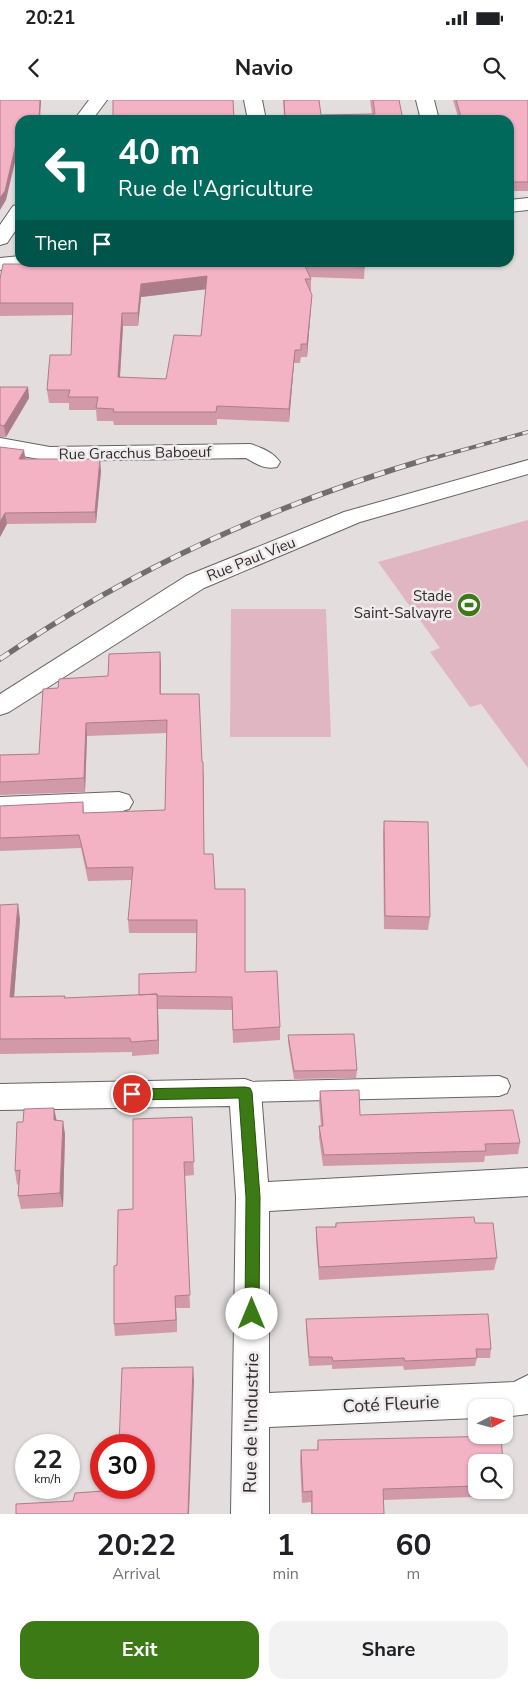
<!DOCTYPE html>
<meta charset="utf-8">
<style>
:root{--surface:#fff;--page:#f2f2f2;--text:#202124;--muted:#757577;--accent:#3c7a16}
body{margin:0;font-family:"Nunito Sans",sans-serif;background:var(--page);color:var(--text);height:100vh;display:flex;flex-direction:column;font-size:19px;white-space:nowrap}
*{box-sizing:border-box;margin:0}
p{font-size:16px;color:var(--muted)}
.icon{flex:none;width:28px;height:28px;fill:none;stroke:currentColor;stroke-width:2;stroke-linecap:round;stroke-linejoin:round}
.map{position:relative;height:1414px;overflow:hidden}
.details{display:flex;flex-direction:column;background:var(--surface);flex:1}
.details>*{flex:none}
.guide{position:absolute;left:15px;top:15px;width:499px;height:152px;border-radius:15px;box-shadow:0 1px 4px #0004;background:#00695c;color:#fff;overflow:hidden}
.needle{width:32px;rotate:84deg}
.tools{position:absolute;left:468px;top:1299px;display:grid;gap:10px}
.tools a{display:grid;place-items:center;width:45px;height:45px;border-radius:10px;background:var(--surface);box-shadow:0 1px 4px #0004;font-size:25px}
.speed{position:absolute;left:15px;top:1334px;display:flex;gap:10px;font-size:25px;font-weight:700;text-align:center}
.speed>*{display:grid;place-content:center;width:65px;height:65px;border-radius:50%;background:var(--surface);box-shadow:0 1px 4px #0004;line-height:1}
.speed small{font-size:12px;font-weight:400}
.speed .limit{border:8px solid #d22;background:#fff;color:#111}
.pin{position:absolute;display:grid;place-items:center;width:42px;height:42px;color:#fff;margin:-21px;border:2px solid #fff;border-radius:50%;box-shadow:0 1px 5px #0007}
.me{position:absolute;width:55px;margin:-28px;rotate:0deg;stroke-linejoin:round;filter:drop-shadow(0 0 4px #0008)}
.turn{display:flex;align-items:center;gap:18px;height:105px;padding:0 20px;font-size:22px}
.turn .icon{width:65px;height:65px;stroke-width:2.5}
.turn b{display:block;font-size:35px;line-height:42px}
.then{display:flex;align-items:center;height:48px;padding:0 20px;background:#0003;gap:10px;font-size:19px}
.eta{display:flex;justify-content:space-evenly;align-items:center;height:85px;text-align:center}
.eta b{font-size:30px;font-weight:700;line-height:35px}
.cta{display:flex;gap:10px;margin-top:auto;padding:10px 20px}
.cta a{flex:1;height:58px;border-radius:15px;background:var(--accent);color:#fff;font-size:20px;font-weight:700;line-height:58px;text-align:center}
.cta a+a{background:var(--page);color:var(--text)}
.status{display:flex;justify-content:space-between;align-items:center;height:35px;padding:0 25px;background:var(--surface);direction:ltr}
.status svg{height:14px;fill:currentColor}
header{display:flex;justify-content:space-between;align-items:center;height:65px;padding:0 20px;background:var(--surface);font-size:22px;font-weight:700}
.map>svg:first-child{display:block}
.green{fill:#e0b6c2}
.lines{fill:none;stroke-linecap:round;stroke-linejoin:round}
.service-casing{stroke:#686264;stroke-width:2}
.minor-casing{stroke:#686264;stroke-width:2}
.service{fill:#fff;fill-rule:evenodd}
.minor{fill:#fff;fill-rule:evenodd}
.rail-far1-casing{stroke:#716e6f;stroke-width:4}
.rail-casing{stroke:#716e6f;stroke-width:5.5}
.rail-far1{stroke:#f0eaec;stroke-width:2.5;stroke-dasharray:8;stroke-linecap:butt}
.rail{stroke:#f0eaec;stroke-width:4;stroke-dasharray:11;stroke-linecap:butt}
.wall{fill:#d299a9;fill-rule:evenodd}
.shaded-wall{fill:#ab7d8a}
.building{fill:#f4b2c5;stroke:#ab7d8a;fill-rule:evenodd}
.route{fill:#3c7a16;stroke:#274f0e}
.labels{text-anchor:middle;stroke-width:5;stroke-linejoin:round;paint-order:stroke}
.street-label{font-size:15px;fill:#2f2d2e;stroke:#f0eaec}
.poi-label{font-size:15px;fill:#2f2d2e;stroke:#f0eaec;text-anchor:end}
.near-street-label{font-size:18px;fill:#2f2d2e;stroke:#f0eaec}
</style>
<div class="status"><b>20:21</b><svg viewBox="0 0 49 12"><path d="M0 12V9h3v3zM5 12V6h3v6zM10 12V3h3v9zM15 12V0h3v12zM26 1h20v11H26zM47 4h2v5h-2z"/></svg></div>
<header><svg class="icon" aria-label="back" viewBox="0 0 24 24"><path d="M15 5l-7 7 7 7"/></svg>Navio<svg class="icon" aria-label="search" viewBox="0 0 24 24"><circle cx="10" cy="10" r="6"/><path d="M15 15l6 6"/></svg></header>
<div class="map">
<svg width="528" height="1414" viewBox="0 0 528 1414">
<rect width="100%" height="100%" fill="#e3ddde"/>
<path class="green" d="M 528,420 L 528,668 L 481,604 L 470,607 L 430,552 L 440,548 L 378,462 Z
M 231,509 L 326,509 L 331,637 L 230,637 Z"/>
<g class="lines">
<g class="service-casing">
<path id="service" d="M 499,976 L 507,979 L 510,986 L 507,993 L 499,996 L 245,1002 L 237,999 L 234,992 L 237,985 L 245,982 Z"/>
</g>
<g class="minor-casing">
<path id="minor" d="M 89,0 L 107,0 L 92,20 L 74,20 Z
M 244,0 L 262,0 L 266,20 L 248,20 Z
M 416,0 L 434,0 L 439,20 L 421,20 Z
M 528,98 L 528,110 L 509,112 L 509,100 Z
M 20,104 L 20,124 L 7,143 L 0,145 L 0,125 L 13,106 Z
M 20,156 L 20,162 L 30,162 L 27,166 L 0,170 L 0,158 Z
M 0,338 L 50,347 L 250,344 C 261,347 274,353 280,362 L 277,367 C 264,370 257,364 246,358 L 50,361 L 0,352 Z
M 528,360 L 528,374 L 360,422 L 204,488 L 9,612 L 0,615 L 0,594 L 186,476 L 344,412 Z
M 119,692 L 129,695 L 133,702 L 129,709 L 119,712 L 0,717 L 0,697 Z
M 245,979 L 256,983 L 261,992 L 268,1082 L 528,1068 L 528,1096 L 269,1111 L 269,1293 L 514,1282 L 528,1275 L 528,1314 L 504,1317 L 504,1308 L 476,1308 L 476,1318 L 269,1327 L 269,1414 L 231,1414 L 236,1097 L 230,1006 L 0,1010 L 0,984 Z"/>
</g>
<use href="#service" class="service"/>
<use href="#minor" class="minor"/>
<g class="rail-far1-casing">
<path id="rail-far1" d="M 430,359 L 528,332"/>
</g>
<g class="rail-casing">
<path id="rail" d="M 0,559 C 135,467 277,403 434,357"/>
</g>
<use href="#rail-far1" class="rail-far1"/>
<use href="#rail" class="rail"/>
</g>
<path class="wall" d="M 283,0 L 319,0 L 321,15 L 372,14 L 370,0 L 399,0 L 403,20 L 284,18 Z
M 453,0 L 528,0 L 528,91 L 509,91 L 509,20 L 459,20 Z
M 365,162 L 364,179 L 310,177 L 311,179 L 311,207 L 307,257 L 301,257 L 300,263 L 294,263 L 289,322 L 217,319 L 217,325 L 114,325 L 113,321 L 97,321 L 96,310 L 69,310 L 69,303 L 49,303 L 47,290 L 71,255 L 72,215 L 0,216 L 0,179 L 31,164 ZM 206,189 L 201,236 L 166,279 L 120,278 L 123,226 L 138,226 L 141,197 Z
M 0,287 L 28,287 L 29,298 L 6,337 L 0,337 Z
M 0,347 L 25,359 L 101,371 L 96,423 L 7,424 L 0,437 Z
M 161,565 L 161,594 L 202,662 L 204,675 L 204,754 L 215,789 L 245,872 L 280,927 L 280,940 L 233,943 L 232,910 L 158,909 L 159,954 L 132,956 L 132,952 L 0,954 L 0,805 L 20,819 L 14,897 L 65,896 L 65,898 L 139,895 L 196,872 L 197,833 L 129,833 L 128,820 L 132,780 L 88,781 L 81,748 L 0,751 L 0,706 L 83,702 L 84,713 L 165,710 L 167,633 L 87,636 L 85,692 L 0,695 L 0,655 L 39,654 L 58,588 L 108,576 Z
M 384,721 L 430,817 L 428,830 L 384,829 L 383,734 Z
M 288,935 L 357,970 L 356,978 L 294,979 L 288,942 Z
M 320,991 L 360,1015 L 520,1043 L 518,1054 L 485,1056 L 484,1062 L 323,1066 L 319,1037 L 319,1026 L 321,1026 L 319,1002 Z
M 192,1017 L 194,1075 L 185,1076 L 190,1208 L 176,1208 L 177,1232 L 115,1236 L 114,1224 L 117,1165 L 133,1109 Z
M 56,1020 L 65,1034 L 63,1107 L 21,1109 L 18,1096 L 19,1084 L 17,1085 L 15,1071 L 23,1022 Z
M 336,1123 L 475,1123 L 497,1158 L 494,1170 L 319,1180 L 316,1140 L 316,1127 L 335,1127 Z
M 306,1219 L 491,1249 L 490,1258 L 477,1258 L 475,1266 L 404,1270 L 403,1266 L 332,1269 L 332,1265 L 309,1266 L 306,1228 Z
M 318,1340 L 476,1362 L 476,1390 L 504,1390 L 504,1368 L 505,1385 L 503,1396 L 383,1400 L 384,1414 L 311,1414 L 311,1402 L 302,1403 L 300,1361 L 301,1350 L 317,1350 Z"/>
<path class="shaded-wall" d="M 40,0 L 41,0 L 40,20 L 39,20 Z
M 20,27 L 20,41 L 6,100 L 0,110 L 0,98 Z
M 207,176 L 208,189 L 141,197 L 138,226 L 138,213 L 141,184 Z
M 312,195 L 311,207 L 307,257 L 307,244 Z
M 122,213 L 123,226 L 119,290 L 118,277 Z
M 295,250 L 294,263 L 289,322 L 289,309 Z
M 28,287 L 29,298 L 6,337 L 4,326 Z
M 24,350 L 26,362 L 19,359 Z
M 100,359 L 101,371 L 96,423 L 95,412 Z
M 5,413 L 7,424 L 0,437 L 0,422 Z
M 160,552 L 161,565 L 160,607 Z
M 86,623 L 87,636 L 85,692 L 84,678 Z
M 18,804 L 20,819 L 13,911 L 10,897 Z
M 157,894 L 158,909 L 159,954 L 158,940 Z
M 54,1008 L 57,1022 L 54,1020 Z
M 63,1021 L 65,1034 L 63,1107 L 60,1093 Z
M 175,1196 L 176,1208 L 177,1232 L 176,1220 Z
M 193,1267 L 194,1281 L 189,1414 L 188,1414 Z"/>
<path class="building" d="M 0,0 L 40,0 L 39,20 L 20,20 L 20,27 L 5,91 L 0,98 Z
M 113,0 L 233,0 L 234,20 L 113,20 Z
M 284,0 L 319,0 L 321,15 L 375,14 L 373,0 L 399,0 L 403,20 L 282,20 L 285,17 Z
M 456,0 L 528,0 L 528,82 L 509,82 L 509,20 L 462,20 Z
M 31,162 L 365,162 L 365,167 L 304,164 L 311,179 L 305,179 L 312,195 L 307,244 L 301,244 L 301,250 L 295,250 L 289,309 L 217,306 L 216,312 L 113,312 L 114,309 L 96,308 L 98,297 L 68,297 L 70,290 L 47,290 L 50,255 L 71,255 L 73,203 L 0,203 L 0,179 L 3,164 L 31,164 ZM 207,176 L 201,236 L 174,235 L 166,279 L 118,277 L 122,213 L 138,213 L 141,184 Z
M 0,287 L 28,287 L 4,326 L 0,325 Z
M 0,347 L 24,350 L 19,359 L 100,359 L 95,412 L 5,413 L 0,422 Z
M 160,552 L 160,594 L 199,594 L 202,662 L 203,662 L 204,754 L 213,754 L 215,789 L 245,789 L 245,872 L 277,871 L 280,927 L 233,930 L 232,897 L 157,896 L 157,894 L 139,895 L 139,874 L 196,872 L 197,820 L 128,820 L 133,767 L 87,768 L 79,735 L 0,738 L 0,706 L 83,702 L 83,713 L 165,710 L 167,620 L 86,623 L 84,678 L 0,682 L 0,655 L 39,654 L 43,589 L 58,588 L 59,579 L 108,576 L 109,554 Z
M 384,721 L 428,722 L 430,817 L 385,816 Z
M 18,804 L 10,897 L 65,896 L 64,898 L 157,894 L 158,940 L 131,942 L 130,938 L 0,939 L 0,805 Z
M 354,934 L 357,970 L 294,971 L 288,935 Z
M 359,990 L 360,1015 L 513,1010 L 520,1043 L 485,1044 L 486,1051 L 324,1055 L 319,1026 L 323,1026 L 320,991 Z
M 54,1008 L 54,1020 L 63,1021 L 60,1093 L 18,1096 L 20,1070 L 15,1071 L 17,1022 L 23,1022 L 24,1009 Z
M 192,1017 L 194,1062 L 184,1062 L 190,1195 L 175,1196 L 176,1220 L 114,1224 L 114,1166 L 117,1165 L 118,1110 L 133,1109 L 133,1019 Z
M 474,1117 L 475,1123 L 493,1123 L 497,1158 L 319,1167 L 316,1127 L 336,1127 L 336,1123 Z
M 488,1214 L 491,1249 L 476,1249 L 477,1258 L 405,1261 L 404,1258 L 333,1261 L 332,1257 L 309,1257 L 306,1219 Z
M 193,1267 L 188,1414 L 16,1414 L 16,1404 L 73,1401 L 75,1393 L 117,1390 L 117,1388 L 144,1388 L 144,1345 L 119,1345 L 122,1268 Z
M 501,1336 L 503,1362 L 476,1362 L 476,1386 L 383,1389 L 384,1414 L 312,1414 L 312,1391 L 303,1392 L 301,1350 L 318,1350 L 318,1340 Z
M 504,1368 L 505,1385 L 504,1385 Z"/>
<path class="route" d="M 245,987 L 250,988 L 252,992 L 260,1097 L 259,1214 L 257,1218 L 252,1220 L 247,1218 L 245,1214 L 246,1097 L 239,998 L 132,1000 L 127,998 L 125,994 L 127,991 L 132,989 Z"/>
<defs>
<g id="stadium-disc" transform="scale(1.25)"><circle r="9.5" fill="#3c7a16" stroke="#f0eaec"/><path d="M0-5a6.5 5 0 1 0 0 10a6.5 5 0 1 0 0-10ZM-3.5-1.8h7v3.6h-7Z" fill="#fff"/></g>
</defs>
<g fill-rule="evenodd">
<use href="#stadium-disc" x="469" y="505"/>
</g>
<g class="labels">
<g class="street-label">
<text transform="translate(135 353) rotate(-1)" y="5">Rue Gracchus Baboeuf</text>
<text transform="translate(251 459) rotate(-22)" y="5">Rue Paul Vieu</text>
</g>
<g class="poi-label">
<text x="452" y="501">Stade<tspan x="452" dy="17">Saint-Salvayre</tspan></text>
</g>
<g class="near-street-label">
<text transform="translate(391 1304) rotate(-3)" y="6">Coté Fleurie</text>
<text transform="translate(251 1323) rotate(-89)" y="6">Rue de l'Industrie</text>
</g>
</g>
</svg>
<div class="tools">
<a><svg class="needle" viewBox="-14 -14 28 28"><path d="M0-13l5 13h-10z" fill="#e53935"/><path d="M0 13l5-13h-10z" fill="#757577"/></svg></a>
<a><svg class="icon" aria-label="search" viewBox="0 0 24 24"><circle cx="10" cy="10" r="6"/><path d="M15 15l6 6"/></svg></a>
</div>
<div class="speed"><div>22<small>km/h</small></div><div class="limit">30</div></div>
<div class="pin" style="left:132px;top:994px;background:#d93025"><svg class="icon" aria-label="arrive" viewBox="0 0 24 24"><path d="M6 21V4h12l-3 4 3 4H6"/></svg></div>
<svg class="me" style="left:252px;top:1214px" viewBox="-20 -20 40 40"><circle r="19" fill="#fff"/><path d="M0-13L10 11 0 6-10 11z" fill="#3c7a16"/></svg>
<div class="guide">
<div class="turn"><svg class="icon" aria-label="left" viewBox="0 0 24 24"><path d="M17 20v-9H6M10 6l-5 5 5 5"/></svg><div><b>40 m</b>Rue de l'Agriculture</div></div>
<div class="then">Then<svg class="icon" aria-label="arrive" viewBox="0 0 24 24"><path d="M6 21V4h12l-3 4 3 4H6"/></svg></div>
</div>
</div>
<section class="details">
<div class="eta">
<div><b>20:22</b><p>Arrival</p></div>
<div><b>1</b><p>min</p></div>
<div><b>60</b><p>m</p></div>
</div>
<div class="cta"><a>Exit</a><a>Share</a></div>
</section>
